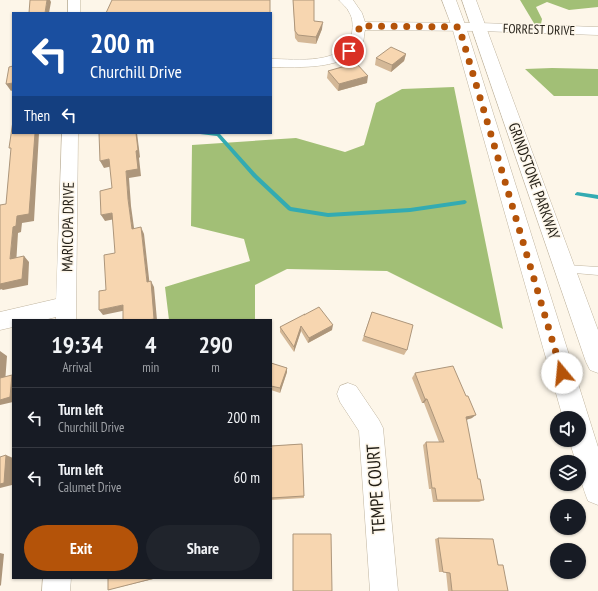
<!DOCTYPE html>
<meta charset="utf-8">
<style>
:root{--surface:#171b24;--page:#20242c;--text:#f1f3f6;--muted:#9ea1a6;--line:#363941;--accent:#b45309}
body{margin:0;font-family:"PT Sans Narrow",sans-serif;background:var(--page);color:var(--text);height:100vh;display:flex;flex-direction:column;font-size:15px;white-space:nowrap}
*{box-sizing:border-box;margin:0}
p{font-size:13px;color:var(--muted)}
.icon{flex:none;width:22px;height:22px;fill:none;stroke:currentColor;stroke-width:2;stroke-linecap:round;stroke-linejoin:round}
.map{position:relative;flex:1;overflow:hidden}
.details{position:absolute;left:12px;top:319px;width:260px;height:260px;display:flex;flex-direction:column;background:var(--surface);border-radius:0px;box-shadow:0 1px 3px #0004}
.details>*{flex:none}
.banner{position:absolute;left:12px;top:12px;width:260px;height:122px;border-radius:0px;box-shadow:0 1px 3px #0004;background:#1a4fa0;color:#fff;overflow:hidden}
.fabs{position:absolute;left:550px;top:411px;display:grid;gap:8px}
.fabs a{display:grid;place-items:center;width:36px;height:36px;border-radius:50%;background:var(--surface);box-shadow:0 1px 3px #0004;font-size:20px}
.pin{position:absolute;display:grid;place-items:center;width:34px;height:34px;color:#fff;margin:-17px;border:2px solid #fff;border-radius:50%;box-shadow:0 1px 4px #0007}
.me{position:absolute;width:44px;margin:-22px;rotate:343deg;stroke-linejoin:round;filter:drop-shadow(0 0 3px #0008)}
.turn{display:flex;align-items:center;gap:14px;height:84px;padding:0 12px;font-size:18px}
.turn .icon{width:52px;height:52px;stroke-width:2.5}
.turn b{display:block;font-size:28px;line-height:34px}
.then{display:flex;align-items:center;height:38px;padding:0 12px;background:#0003;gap:8px;font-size:15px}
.eta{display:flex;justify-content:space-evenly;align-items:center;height:68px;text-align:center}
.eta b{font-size:24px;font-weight:600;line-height:28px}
.button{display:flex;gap:8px;margin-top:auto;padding:8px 12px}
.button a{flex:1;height:46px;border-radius:24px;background:var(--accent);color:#fff;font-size:16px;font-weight:600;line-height:46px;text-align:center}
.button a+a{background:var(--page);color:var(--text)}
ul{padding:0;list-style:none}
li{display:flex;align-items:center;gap:12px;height:60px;padding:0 12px;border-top:1px solid var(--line)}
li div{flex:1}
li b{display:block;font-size:15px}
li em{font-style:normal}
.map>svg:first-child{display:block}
.forest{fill:#a2bf76}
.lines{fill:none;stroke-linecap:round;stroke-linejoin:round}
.stream{fill:#33abb2;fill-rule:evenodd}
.service-casing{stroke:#c0b5a0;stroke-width:1}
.minor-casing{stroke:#c0b5a0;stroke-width:1}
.primary-casing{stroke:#c0b5a0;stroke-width:1}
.service{fill:#fff;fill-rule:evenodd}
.minor{fill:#fff;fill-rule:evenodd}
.primary{fill:#fff;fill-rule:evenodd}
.wall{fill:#d4b897}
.shaded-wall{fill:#ad967b}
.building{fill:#f7d6b0;stroke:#ad967b}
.route{stroke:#b45309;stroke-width:7;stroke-dasharray:0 12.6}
.labels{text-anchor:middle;stroke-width:3;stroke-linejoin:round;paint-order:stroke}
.far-street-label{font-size:13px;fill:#211d15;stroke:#fdf6e9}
.street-label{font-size:15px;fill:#211d15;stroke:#fdf6e9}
.near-street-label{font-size:18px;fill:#211d15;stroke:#fdf6e9}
</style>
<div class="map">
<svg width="598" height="591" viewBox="0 0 598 591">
<rect width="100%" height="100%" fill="#fdf6e9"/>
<path class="forest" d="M 520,0 L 598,0 L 598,7 L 569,10 L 547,2 L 536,7 L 542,19 L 541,24 L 535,25 Z
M 552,68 L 598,69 L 598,96 L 554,96 L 525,69 Z
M 454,87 L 503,329 L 387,271 L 287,269 L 255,285 L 255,320 L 169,320 L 165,287 L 250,261 L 244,239 L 191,226 L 192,145 L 296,138 L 345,152 L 364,145 L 376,103 L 402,89 Z"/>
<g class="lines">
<path class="stream" d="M 198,133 L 220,134 L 257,175 L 291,207 L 328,213 L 410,208 L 465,200 L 467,202 L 465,204 L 410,212 L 328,217 L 290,211 L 288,210 L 253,177 L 217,136 L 200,134 Z
M 577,192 L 598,195 L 598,199 L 575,195 L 575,194 Z"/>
<g class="service-casing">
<path id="service" d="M 566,265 L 598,267 L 598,275 L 563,272 L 561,269 L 563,266 Z"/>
</g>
<g class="minor-casing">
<path id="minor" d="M 68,0 L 80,0 L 80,13 L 68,13 Z
M 339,0 L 353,0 L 362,13 L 365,22 L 479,23 L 598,27 L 598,35 L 479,31 L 365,30 C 364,34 364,39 363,42 C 350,71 297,67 271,67 L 271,59 C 297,59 345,66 352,33 C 353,26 353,18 349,12 C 347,7 342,4 339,0 Z
M 62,133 L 78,133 L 76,320 L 56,320 L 56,317 L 44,320 L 13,320 L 13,327 L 0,330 L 0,312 L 56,299 Z
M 348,383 L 356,386 L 379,420 L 383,428 L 398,591 L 370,591 L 359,431 L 340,402 L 337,394 L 340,386 Z
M 43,578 L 71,578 L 70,591 L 42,591 Z"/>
</g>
<g class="primary-casing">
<path id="primary" d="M 442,0 L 456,0 L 466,27 L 598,447 L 598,505 L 588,501 C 583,488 579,476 579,462 L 576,462 L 569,440 L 579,440 L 579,418 L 563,418 L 452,27 Z
M 462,0 L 476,0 L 598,330 L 598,373 L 590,370 L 586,362 Z"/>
</g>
<use href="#service" class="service"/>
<use href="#minor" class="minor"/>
<use href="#primary" class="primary"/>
</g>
<path class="wall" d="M 293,0 L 322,29 L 316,44 L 298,42 L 295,38 Z
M 406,54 L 404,61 L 391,72 L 375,65 L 376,58 Z
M 328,71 L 367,83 L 338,91 L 327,78 Z
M 372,312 L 407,350 L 404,355 L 362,341 Z
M 305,315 L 332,330 L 308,343 L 301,331 L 294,352 L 280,332 L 280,327 Z
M 271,363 L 287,368 L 287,372 L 280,393 L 271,390 Z
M 415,373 L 472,418 L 466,420 L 478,479 L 484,500 L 479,502 L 433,502 L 431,489 L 429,489 L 423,445 L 426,442 L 439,442 L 424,403 L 422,403 L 412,378 Z
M 302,444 L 304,498 L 271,500 L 271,446 Z
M 438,538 L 498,565 L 508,591 L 448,591 L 446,572 L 439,572 L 435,539 Z"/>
<path class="shaded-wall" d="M 47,0 L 50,0 L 51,2 L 49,13 L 45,13 Z
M 323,22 L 322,29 L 316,44 L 316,37 Z
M 406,54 L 404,61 L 391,72 L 392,65 Z
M 368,76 L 367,83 L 338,91 L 339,84 Z
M 13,83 L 13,90 L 11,91 L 6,84 Z
M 35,133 L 39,133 L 34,221 L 22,223 L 21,232 L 18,233 L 16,265 L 10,259 L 13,227 L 17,216 Z
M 136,133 L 137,133 L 140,157 L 139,158 L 141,176 L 129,178 L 131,206 L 135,235 L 132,229 L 128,199 L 126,171 L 136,151 Z
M 109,159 L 113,166 L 104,168 L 100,161 Z
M 112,213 L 115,219 L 105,221 L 101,215 Z
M 141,227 L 144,234 L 150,287 L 147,282 Z
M 24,256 L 29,262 L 28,285 L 3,290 L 1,289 L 0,290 L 0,284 Z
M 151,281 L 154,287 L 157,320 L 148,320 Z
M 123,305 L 127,310 L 103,315 L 99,310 Z
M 333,325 L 332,330 L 308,343 L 309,338 Z
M 301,326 L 301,331 L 294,352 L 294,347 Z
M 0,351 L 7,356 L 5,383 L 0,380 Z
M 287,368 L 287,372 L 280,393 L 280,388 Z
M 12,375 L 13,376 L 13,402 L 0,405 L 0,400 Z
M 425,399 L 427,399 L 424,403 L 422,403 Z
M 476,415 L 472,418 L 462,421 L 466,417 Z
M 6,455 L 13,458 L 12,485 L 0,488 L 0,484 Z
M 0,553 L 4,554 L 1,585 L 0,586 Z
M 155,578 L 157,578 L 108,590 Z"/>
<path class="building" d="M 30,0 L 47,0 L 45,13 L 29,13 Z
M 112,0 L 270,0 L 270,13 L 106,13 Z
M 293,0 L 314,0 L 314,21 L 323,22 L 316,37 L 298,35 L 295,31 Z
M 391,47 L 406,54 L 392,65 L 376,58 Z
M 356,63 L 368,76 L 339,84 L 328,71 Z
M 13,66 L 13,83 L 6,84 L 9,67 Z
M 13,121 L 13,133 L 35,133 L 29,214 L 17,216 L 16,226 L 13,227 L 10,259 L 24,256 L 22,279 L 0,284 L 0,205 L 6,204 L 11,148 L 9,148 Z
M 99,133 L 136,133 L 138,150 L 136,151 L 138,169 L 126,171 L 128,199 L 132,229 L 141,227 L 147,282 L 151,281 L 154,319 L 148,320 L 123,320 L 123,305 L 99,310 L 99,291 L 106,290 L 104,255 L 115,253 L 112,213 L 101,215 L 100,191 L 112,188 L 109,159 L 100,161 Z
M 319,307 L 333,325 L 309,338 L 301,326 L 294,347 L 280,327 L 305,314 L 304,315 Z
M 372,312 L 413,325 L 407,350 L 364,336 Z
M 271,363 L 287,368 L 280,388 L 271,386 Z
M 453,366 L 466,396 L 468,396 L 476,415 L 466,417 L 478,479 L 480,479 L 484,500 L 437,500 L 435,488 L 432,488 L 426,442 L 444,442 L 427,399 L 425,399 L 415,373 Z
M 12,375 L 10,397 L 0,400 L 0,378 Z
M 302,444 L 304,496 L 271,498 L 271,446 Z
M 6,455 L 4,483 L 0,484 L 0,457 Z
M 293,534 L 331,534 L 332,591 L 293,591 Z
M 438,538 L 493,539 L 498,565 L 503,565 L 508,591 L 452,591 L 450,573 L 443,572 Z
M 108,578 L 155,578 L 108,590 Z"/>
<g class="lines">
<path class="route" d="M 349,51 C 357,43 359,38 359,26 L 459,27 L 562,373"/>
</g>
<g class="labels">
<g class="far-street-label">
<text transform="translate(539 29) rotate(2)" y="5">FORREST DRIVE</text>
</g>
<g class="street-label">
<text transform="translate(534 181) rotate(70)" y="5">GRINDSTONE PARKWAY</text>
<text transform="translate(68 227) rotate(-89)" y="5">MARICOPA DRIVE</text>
</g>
<g class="near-street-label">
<text transform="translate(376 489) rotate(-94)" y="6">TEMPE COURT</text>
</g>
</g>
</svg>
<div class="fabs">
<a><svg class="icon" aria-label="sound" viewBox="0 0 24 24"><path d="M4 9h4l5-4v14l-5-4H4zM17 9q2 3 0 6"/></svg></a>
<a><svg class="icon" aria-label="layers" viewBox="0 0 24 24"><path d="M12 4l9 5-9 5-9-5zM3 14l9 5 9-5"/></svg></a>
<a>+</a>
<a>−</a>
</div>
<div class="pin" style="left:349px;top:51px;background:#d93025"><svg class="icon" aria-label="arrive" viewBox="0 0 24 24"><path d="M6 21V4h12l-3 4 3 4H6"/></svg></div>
<svg class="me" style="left:562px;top:373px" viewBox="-20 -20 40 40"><circle r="19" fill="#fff"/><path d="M0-13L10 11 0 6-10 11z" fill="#b45309"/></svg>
<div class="banner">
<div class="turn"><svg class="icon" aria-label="left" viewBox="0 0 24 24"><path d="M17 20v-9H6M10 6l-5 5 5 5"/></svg><div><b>200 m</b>Churchill Drive</div></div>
<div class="then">Then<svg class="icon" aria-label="left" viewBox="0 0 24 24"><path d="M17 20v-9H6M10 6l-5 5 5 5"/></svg></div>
</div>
<section class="details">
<div class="eta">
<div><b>19:34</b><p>Arrival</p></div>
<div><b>4</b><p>min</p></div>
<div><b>290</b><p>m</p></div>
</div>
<ul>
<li><svg class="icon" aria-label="left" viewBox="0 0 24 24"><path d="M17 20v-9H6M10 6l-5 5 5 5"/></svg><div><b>Turn left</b><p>Churchill Drive</p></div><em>200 m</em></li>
<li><svg class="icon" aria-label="left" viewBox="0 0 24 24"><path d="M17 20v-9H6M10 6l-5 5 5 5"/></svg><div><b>Turn left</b><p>Calumet Drive</p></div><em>60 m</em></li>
</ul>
<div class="button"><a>Exit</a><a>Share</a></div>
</section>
</div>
